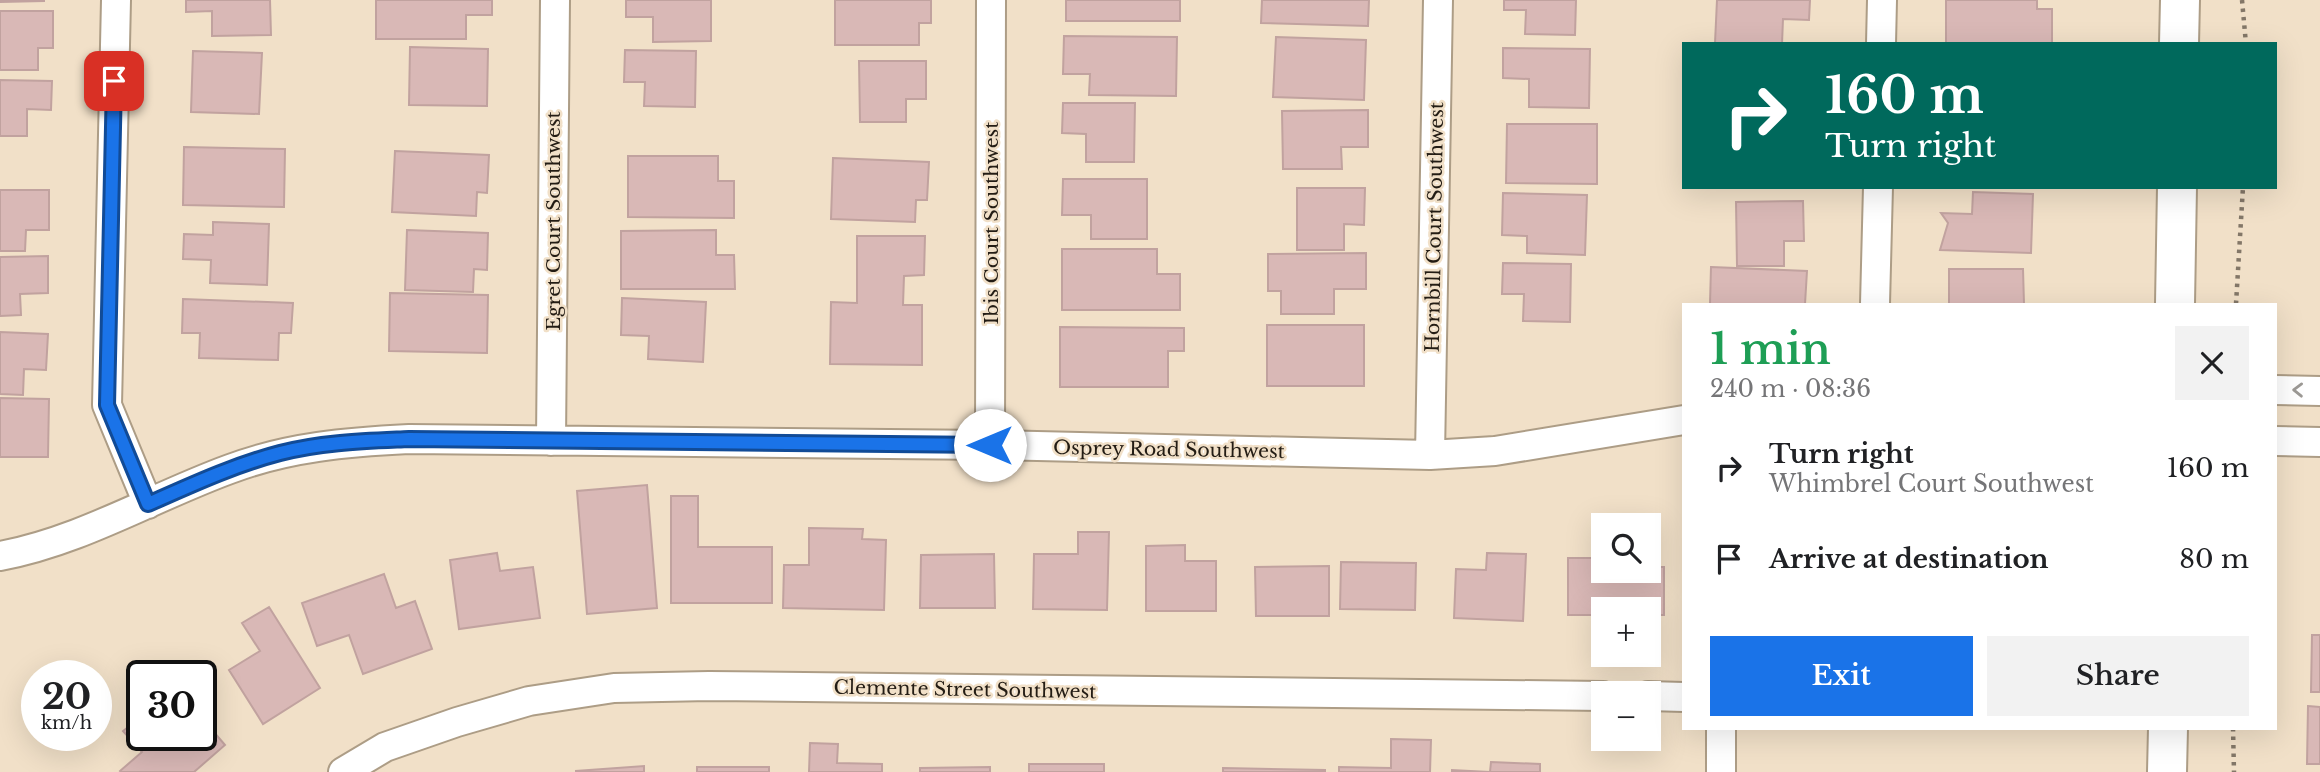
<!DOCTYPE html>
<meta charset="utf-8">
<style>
:root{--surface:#fff;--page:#f2f2f2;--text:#202124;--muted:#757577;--accent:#1a73e8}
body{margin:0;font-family:"Libre Baskerville",serif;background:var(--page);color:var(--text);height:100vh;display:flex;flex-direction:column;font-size:26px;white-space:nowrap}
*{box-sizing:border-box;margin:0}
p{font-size:23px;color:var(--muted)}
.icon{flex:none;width:38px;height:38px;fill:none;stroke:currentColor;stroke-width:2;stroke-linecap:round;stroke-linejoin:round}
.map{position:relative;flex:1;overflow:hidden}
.panel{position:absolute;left:1682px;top:303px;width:595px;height:427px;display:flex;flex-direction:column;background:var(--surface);border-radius:0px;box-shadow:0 7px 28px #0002}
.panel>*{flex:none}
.banner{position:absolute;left:1682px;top:42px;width:595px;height:147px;border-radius:0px;box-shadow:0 7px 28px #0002;background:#00695c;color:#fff;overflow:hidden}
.controls{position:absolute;left:1591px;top:513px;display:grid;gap:14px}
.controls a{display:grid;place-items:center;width:70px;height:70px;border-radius:0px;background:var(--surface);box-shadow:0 7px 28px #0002;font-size:35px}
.speed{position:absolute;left:21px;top:660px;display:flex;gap:14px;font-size:35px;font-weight:700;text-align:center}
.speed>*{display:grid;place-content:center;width:91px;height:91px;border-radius:50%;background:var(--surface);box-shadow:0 7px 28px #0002;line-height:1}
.speed small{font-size:18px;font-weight:400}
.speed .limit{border:4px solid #111;border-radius:10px;background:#fff;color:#111}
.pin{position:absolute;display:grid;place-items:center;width:60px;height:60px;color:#fff;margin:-30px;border-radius:14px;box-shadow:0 4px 10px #0006}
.me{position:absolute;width:77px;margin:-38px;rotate:270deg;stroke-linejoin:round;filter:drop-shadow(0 0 5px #0008)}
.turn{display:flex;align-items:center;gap:24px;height:147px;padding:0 28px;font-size:32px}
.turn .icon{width:91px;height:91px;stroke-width:2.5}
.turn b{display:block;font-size:49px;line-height:60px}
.round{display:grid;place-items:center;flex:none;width:74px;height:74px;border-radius:0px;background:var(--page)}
.overview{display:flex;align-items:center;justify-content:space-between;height:119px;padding:0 28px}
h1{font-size:42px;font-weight:600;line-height:52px;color:#1e9e55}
.action{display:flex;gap:14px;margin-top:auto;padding:14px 28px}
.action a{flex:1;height:80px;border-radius:0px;background:var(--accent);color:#fff;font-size:28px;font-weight:600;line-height:80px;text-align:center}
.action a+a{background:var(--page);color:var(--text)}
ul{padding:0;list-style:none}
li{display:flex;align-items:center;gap:21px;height:91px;padding:0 28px}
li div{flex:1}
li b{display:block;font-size:26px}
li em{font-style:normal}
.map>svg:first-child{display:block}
.building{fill:#d9b8b6;stroke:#c1a29f;stroke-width:2}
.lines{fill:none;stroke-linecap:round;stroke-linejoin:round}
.street-casing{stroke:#ad9d86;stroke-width:32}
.secondary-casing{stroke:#ad9d86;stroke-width:42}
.path{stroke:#837768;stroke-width:4.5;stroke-dasharray:3.5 5;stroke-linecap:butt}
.street{stroke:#fff;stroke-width:28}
.secondary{stroke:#fff;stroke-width:38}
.oneway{stroke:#9c9995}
.route-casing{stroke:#114b97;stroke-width:18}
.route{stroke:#1a73e8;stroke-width:12}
.labels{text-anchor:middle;stroke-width:5;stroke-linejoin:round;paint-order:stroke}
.street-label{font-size:19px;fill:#231c14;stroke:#f1e0c8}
</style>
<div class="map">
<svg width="2320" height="772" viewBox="0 0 2320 772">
<rect width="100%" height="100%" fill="#f1e0c8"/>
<path class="building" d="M 0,0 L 44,0 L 44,1 L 0,2 Z
M 186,0 L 270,0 L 271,35 L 212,36 L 212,11 L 186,12 Z
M 376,0 L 492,0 L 492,15 L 466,15 L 466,39 L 376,39 Z
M 626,0 L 711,0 L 711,41 L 653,42 L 653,17 L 626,17 Z
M 835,0 L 931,0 L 931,23 L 919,23 L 919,45 L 835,45 Z
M 1066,0 L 1180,0 L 1180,21 L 1066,21 Z
M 1262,0 L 1369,0 L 1368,26 L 1261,23 Z
M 1504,0 L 1576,0 L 1575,35 L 1525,34 L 1526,10 L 1504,10 Z
M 1717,0 L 1810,0 L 1809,20 L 1783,19 L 1782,44 L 1715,43 Z
M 1946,0 L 2037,0 L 2037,9 L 2052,9 L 2052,43 L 1946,44 Z
M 0,11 L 53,11 L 53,48 L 38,48 L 38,70 L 0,70 Z
M 1064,36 L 1177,37 L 1176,96 L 1089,95 L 1090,74 L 1063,74 Z
M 1276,37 L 1366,40 L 1364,100 L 1273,97 Z
M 410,47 L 488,49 L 487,106 L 409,105 Z
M 1503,48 L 1590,49 L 1589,108 L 1529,107 L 1529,79 L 1503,78 Z
M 625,50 L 696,51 L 695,107 L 644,106 L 645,82 L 624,82 Z
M 193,51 L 262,53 L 259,114 L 191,112 Z
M 859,61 L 926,61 L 926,99 L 906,99 L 906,122 L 860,122 Z
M 0,80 L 52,81 L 51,110 L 27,109 L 27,136 L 0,136 Z
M 1063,103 L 1135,103 L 1134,162 L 1086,162 L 1086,134 L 1062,133 Z
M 1368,110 L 1368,147 L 1341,147 L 1342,169 L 1283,169 L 1282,111 Z
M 1507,124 L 1597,124 L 1597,184 L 1506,183 Z
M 184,147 L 285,149 L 284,207 L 183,205 Z
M 395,151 L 489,155 L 487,193 L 477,192 L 476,216 L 392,212 Z
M 628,156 L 718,156 L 718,181 L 734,181 L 734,218 L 628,217 Z
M 833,158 L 929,162 L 927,200 L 916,200 L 915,222 L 831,219 Z
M 1063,179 L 1147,179 L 1147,239 L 1091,239 L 1091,215 L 1062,215 Z
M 1297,188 L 1365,188 L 1364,225 L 1344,224 L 1344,250 L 1297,250 Z
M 0,190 L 49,190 L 49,230 L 26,230 L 25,251 L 0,251 Z
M 1973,192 L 2033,194 L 2031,253 L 1940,250 L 1948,223 L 1941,213 L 1972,214 Z
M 1503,193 L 1587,195 L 1585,255 L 1527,253 L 1527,236 L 1502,235 Z
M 1803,201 L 1804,241 L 1784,241 L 1784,266 L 1737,266 L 1736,202 Z
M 213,222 L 269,224 L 267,285 L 210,283 L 211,260 L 183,259 L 184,234 L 213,235 Z
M 407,230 L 488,233 L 487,270 L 474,269 L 473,292 L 405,290 Z
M 716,230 L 716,255 L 734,255 L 735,289 L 621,289 L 621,231 Z
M 857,236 L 925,236 L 924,275 L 904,276 L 903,305 L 922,305 L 922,365 L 830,364 L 831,302 L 857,303 Z
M 1062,249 L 1157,249 L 1157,274 L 1180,274 L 1180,310 L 1062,310 Z
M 1366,253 L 1366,289 L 1334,289 L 1334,314 L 1281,314 L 1281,291 L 1268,291 L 1268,254 Z
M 48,256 L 48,293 L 20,294 L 21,315 L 0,316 L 0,257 Z
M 1503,263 L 1571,264 L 1570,322 L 1523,321 L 1524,294 L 1502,294 Z
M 1711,267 L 1807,271 L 1805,304 L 1710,304 Z
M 1949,269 L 2023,269 L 2024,304 L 1949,304 Z
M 390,293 L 488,295 L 487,353 L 389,351 Z
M 622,298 L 706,302 L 703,362 L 648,359 L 649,336 L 621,335 Z
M 183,299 L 293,303 L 291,333 L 279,333 L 278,360 L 199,358 L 200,333 L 182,333 Z
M 1267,325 L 1364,325 L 1364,386 L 1267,386 Z
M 1060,327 L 1184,328 L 1184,351 L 1168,351 L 1168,387 L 1060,387 Z
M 0,332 L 48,334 L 46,370 L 24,369 L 23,395 L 0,394 Z
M 0,398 L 49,399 L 48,457 L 0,457 Z
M 647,485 L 657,608 L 587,614 L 577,491 Z
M 671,496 L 698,496 L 698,547 L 772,547 L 772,603 L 671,603 Z
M 809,528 L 863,529 L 862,539 L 886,540 L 884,610 L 783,608 L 784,565 L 809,565 Z
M 1078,532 L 1109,532 L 1107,610 L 1033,609 L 1034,554 L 1078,554 Z
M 1185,545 L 1185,561 L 1216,561 L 1216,611 L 1146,611 L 1146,546 Z
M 497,553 L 500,571 L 533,567 L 540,618 L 459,629 L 450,560 Z
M 1487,553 L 1526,554 L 1523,621 L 1454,618 L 1456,569 L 1486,570 Z
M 994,554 L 995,608 L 920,608 L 921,555 Z
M 1568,558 L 1603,558 L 1603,570 L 1648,570 L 1648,567 L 1664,567 L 1664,615 L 1648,615 L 1648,609 L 1603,609 L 1603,615 L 1568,615 Z
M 1341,562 L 1416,563 L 1415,610 L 1340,609 Z
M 1329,566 L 1329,616 L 1256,616 L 1255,567 Z
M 384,574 L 396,608 L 415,601 L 432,649 L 363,674 L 349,635 L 317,646 L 302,603 Z
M 269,607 L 320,688 L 263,724 L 229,670 L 260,651 L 242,623 Z
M 2312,635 L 2320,635 L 2320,692 L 2311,692 Z
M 2308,706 L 2320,707 L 2320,764 L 2307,764 Z
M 142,716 L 142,735 L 201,735 L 201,717 L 225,745 L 194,772 L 121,772 L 120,771 L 142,752 L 123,731 Z
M 1391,739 L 1431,740 L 1430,772 L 1339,772 L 1339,767 L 1391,768 Z
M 810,743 L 838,744 L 837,763 L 882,764 L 882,772 L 809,772 Z
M 1491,762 L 1540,764 L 1540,772 L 1452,772 L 1452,770 L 1490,772 Z
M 1029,764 L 1104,764 L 1104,772 L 1029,772 Z
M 644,766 L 644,772 L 576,772 L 576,771 Z
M 697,767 L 769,767 L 769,772 L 697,772 Z
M 990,767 L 990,772 L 920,772 L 920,768 Z
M 1223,768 L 1325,770 L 1325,772 L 1223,772 Z"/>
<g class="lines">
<g class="street-casing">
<path id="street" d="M 116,0 L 107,405 L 148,504
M 1881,44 L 1882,0
M 1875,304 L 1878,187
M 2275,390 L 2320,391
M 551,441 L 555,0
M 2275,441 L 2320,442
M 990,445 L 991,0
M 1430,455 L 1438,0
M 0,556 C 81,541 153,497 230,469 C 288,447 348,442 409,439 L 990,445 L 1430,455 L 1495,451 L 1684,420
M 1648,696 L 1684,697
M 343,772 L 385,747 L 457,722 L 529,701 L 614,688 L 709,686 L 1603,696
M 1721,772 L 1721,728"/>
</g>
<g class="secondary-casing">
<path id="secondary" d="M 2179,44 L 2180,0
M 2175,304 L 2177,187
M 2167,772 L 2168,728"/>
</g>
<path class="path" d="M 2242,0 L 2246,44
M 2236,304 L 2243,187
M 2233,728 L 2234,772"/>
<use href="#street" class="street"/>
<use href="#secondary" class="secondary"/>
</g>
<defs><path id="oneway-chevron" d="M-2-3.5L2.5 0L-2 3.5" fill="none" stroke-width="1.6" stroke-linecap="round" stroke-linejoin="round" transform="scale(1.75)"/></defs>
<use class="oneway" href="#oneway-chevron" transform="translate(2298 390) rotate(-179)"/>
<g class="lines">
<g class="route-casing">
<path id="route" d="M 114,81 L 107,405 L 148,504 C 191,485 234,465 280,453 C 322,442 366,441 409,439 L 990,445"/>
</g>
<use href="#route" class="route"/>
</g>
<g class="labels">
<g class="street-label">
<text transform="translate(553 221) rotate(-90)" y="7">Egret Court Southwest</text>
<text transform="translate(991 223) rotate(-90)" y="7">Ibis Court Southwest</text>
<text transform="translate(1434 227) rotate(-89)" y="7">Hornbill Court Southwest</text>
<text transform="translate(1169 449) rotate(1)" y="7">Osprey Road Southwest</text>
<text transform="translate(965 689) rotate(1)" y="7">Clemente Street Southwest</text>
</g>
</g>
</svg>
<div class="controls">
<a><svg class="icon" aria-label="search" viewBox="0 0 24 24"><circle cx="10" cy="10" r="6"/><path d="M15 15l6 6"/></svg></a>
<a>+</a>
<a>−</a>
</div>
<div class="speed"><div>20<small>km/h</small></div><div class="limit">30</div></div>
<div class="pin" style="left:114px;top:81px;background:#d93025"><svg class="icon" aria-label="arrive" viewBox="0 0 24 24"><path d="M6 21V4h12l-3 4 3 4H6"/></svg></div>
<svg class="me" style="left:990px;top:445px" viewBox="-20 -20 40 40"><circle r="19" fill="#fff"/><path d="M0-13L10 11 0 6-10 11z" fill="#1a73e8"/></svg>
<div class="banner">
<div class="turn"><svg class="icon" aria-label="right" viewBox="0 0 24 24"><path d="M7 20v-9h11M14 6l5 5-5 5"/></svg><div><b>160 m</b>Turn right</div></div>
</div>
<section class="panel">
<div class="overview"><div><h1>1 min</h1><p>240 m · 08:36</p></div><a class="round"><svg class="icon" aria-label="close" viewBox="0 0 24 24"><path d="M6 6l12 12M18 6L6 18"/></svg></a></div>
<ul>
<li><svg class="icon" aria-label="right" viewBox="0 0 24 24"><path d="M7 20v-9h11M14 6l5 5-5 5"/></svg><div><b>Turn right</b><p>Whimbrel Court Southwest</p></div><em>160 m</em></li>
<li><svg class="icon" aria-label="arrive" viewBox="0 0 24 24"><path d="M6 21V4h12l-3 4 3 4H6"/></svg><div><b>Arrive at destination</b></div><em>80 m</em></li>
</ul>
<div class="action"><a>Exit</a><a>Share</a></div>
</section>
</div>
